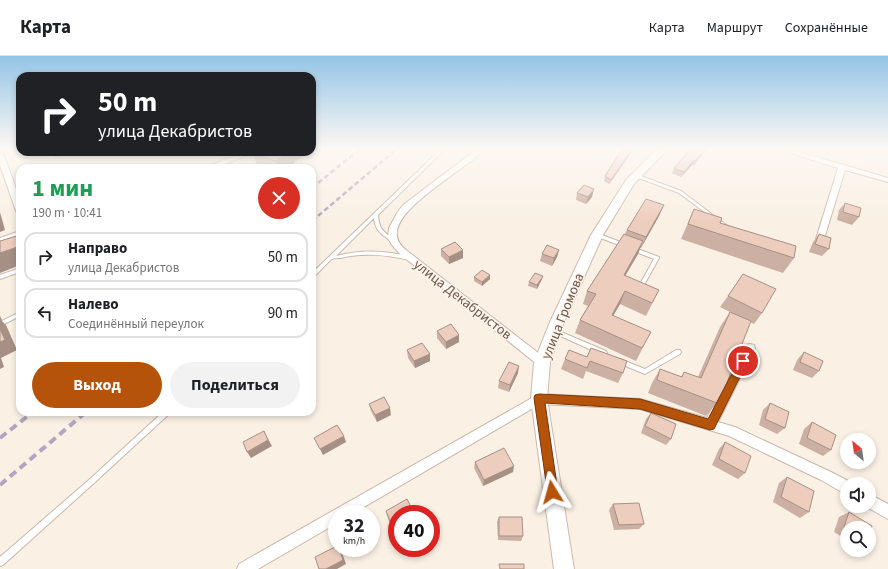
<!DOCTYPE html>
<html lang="ru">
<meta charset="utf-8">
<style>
:root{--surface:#fff;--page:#f2f2f2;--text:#202124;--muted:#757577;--line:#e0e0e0;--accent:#b45309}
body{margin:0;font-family:"Source Sans 3",sans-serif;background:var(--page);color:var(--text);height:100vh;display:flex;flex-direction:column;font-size:15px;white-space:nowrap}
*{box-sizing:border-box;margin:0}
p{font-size:13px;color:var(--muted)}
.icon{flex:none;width:22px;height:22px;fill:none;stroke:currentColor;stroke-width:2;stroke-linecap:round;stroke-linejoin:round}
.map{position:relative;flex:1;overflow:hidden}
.sheet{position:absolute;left:16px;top:108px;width:300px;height:252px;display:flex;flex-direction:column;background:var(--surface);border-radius:12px;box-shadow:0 2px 6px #0003}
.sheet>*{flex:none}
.banner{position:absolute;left:16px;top:16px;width:300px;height:84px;border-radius:12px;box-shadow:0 2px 6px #0003;background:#202124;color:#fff;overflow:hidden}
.needle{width:26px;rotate:331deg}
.fabs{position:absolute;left:840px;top:377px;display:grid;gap:8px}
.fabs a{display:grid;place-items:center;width:36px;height:36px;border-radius:50%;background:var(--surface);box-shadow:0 2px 6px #0003;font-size:20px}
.speed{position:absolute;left:328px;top:449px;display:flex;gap:8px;font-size:20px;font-weight:700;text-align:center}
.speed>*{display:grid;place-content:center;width:52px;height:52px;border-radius:50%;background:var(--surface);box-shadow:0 2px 6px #0003;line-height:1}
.speed small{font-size:10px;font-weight:400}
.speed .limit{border:6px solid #d22;background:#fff;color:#111}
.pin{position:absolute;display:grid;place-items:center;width:34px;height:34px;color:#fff;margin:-17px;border:2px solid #fff;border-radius:50%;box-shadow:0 1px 4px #0007}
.me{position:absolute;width:44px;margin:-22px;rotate:352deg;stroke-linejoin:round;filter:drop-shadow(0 0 3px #0008)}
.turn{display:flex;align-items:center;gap:14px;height:84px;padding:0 16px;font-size:18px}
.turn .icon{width:52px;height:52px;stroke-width:2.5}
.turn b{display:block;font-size:28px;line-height:34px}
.round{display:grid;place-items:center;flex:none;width:42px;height:42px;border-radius:21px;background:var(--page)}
.overview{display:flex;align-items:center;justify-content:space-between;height:68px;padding:0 16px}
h1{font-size:24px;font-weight:700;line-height:30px;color:#1e9e55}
.button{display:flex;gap:8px;margin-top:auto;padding:8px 16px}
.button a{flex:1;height:46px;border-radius:24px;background:var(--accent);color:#fff;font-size:16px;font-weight:700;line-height:46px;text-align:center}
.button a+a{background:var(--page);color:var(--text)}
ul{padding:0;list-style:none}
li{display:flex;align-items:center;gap:12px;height:50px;margin:0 8px 6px;padding:0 8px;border:2px solid var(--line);border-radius:12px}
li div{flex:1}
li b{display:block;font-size:15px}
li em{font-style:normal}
header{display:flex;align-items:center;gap:24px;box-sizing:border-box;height:56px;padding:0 20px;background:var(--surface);border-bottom:1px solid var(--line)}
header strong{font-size:19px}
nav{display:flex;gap:22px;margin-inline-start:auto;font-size:14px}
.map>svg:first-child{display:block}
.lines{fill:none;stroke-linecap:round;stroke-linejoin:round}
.lane-casing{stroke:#cab7ab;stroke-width:2}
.street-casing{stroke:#cab7ab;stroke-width:2}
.secondary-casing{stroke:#cfb9ac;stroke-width:2}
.lane{fill:#fff;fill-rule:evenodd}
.street{fill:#fff;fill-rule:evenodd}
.secondary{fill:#fff;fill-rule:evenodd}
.rail-far1{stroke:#b2a4c2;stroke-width:2.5;stroke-dasharray:5 3;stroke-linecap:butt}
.rail{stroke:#b2a4c2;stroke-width:4;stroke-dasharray:8 5;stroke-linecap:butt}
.wall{fill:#ccb0a3}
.shaded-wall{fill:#a69085}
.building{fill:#edcdbe;stroke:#a69085}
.route{fill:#b45309;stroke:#753606}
.labels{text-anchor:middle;stroke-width:3;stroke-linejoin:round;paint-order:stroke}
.street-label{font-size:14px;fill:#70564c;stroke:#fdf4ea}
</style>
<header>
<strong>Карта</strong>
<nav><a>Карта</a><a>Маршрут</a><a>Сохранённые</a></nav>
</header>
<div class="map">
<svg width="888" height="513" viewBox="0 0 888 513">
<rect width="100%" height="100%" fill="#faf0e4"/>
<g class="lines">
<g class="lane-casing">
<path id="lane" d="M 441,93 L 445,93 L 378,159 C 379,174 384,176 396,185 L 396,187 C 391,187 390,185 387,182 C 379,177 375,172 374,162 L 336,200 C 364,193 382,195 410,200 L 412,202 L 412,203 L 410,204 C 387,199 364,196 341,202 C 338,202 334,202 332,203 C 329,205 317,218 314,221 L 312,222 L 312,217 Z
M 636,119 L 638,119 L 681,135 L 729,171 L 727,172 L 726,172 L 679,137 L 636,121 Z
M 595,178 L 599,178 L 626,188 L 626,190 L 622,190 L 595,180 Z
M 631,192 L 635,192 L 659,201 L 659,202 L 643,231 L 641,232 L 639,230 L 654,203 L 631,194 Z
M 20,212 L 20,216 L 0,223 L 0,219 Z
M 20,256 L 20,260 L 0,270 L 0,266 Z
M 554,273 L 606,295 L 607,297 L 606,299 L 602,299 L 552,276 L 551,275 L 552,274 Z
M 676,294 L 680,294 L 681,296 L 680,298 L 645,318 L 618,307 L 617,305 L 618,303 L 620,303 L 645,313 Z
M 163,356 L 170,356 L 169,358 L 94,427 L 3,509 L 0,510 L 0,501 L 90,423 Z"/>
</g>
<g class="street-casing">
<path id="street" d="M 477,93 L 485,93 C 466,113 399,149 397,176 C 396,184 400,189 406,194 L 546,303 L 547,306 L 546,309 L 542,310 L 538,309 L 400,198 L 392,189 L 388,181 L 389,172 L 397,157 L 403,149 Z
M 778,93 L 790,93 L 888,122 L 888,126 L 845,114 L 824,183 L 823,185 L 817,185 L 816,183 L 838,112 Z
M 245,96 L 256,96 L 214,112 L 203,112 Z
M 0,97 L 4,99 L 20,144 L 20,158 L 16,155 L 0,109 Z
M 20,175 L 20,181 L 0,188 L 0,182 Z
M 750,288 L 754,289 L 755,292 L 718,366 L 735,371 L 831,416 L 852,427 L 847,428 L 847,439 L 821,424 L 729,380 L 640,353 L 540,348 L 352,458 L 337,458 L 337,467 L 258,513 L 237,513 L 239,508 L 539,338 L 640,343 L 707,362 L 746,289 Z
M 869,438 L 888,448 L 888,463 L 865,450 L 869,450 Z"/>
</g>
<g class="secondary-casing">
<path id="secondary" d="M 657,93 L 668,93 L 634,128 L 603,179 L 564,266 L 550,306 L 547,343 L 574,513 L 554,513 L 531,343 L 534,306 L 550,266 L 591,179 L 626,124 Z"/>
</g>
<use href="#lane" class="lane"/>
<use href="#street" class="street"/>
<use href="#secondary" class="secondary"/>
<path class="rail-far1" d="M 312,132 L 360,93
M 312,165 L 397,93"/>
<path class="rail" d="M 0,382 L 33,356
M 0,429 L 86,356"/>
</g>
<path class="wall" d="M 622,93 L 634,93 L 609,128 L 604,125 L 605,120 Z
M 691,93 L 707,93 L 693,110 L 692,109 L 681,121 L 672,117 L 674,112 Z
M 253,98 L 294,107 L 294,109 L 290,112 L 258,112 Z
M 577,137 L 592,141 L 586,148 L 576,144 Z
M 845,147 L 859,161 L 852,169 L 837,164 L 839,154 Z
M 664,149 L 659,160 L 641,192 L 640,192 L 638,198 L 625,220 L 659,234 L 646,260 L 620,248 L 613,260 L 651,276 L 636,305 L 575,277 L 580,264 L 588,250 L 583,248 L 587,235 L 625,178 L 627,174 Z
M 694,153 L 720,167 L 794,202 L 783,217 L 681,183 Z
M 819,178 L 829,193 L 822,200 L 809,196 L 813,186 Z
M 441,193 L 463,202 L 449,208 L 441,200 Z
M 559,194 L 557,201 L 552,210 L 540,205 L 542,198 Z
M 543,220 L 542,223 L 537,233 L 528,230 L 529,226 Z
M 474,221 L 490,223 L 482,230 L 474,225 Z
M 728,240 L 762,257 L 754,268 L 750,266 L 717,347 L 706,360 L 648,337 L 652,327 L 660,313 L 681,321 L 684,316 L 698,321 L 720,271 L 730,256 L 720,251 Z
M 437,275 L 459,279 L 459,286 L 446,293 L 437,282 Z
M 407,294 L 430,298 L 430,305 L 415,312 L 408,302 Z
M 569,294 L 623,317 L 618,327 L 586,315 L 583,323 L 561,313 L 565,303 Z
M 804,296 L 819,315 L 812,322 L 793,314 L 797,304 Z
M 518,317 L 509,336 L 498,332 L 499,325 Z
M 770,347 L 785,372 L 777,378 L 759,369 L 763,354 Z
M 369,348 L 391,359 L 377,366 L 371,355 Z
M 651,357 L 671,383 L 666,389 L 641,377 L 646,363 Z
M 812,366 L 831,394 L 823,400 L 799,388 L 804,373 Z
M 725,386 L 745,417 L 738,423 L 712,409 L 719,393 Z
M 475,406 L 513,416 L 483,430 L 474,412 Z
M 787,421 L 809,456 L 800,462 L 773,446 L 779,427 Z
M 613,448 L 644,468 L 639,473 L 614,474 L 609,454 Z
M 386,455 L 414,457 L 415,458 L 397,458 L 397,473 L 394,475 L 387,460 Z
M 849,456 L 847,472 L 847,484 L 834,476 L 839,461 Z
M 499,461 L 523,480 L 521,485 L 498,484 L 497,466 Z"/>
<path class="shaded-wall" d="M 632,93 L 634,93 L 609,128 L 611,124 Z
M 705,93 L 707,93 L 693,110 L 695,105 Z
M 51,96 L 72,96 L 55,101 Z
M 288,96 L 308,96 L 294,107 L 294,109 L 290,112 L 278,112 L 276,105 Z
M 694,104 L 692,109 L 681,121 L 684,116 Z
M 594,133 L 592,141 L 586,148 L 588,141 Z
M 664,149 L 659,160 L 641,192 L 646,181 Z
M 0,156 L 5,174 L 0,176 Z
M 643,185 L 638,198 L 618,232 L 624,219 Z
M 20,190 L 20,209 L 0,217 L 0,197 Z
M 463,194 L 463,202 L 449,208 L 449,201 Z
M 559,194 L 557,201 L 552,210 L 554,202 Z
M 490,219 L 490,223 L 482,230 L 482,226 Z
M 543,220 L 542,223 L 537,233 L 537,229 Z
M 625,235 L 620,248 L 606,272 L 612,259 Z
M 0,260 L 2,264 L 1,264 L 6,269 L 17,294 L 1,302 L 4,311 L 0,313 Z
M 459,279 L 459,286 L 446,293 L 446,286 Z
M 430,298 L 430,305 L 415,312 L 414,305 Z
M 519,310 L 518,317 L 509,336 L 510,329 Z
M 390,352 L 391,359 L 377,366 L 375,359 Z
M 264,375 L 267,381 L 272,390 L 251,402 L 247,396 Z
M 344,380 L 346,386 L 323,399 L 320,393 Z
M 514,410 L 513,416 L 483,430 L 484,424 Z
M 397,467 L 397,473 L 394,475 L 392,470 Z
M 339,492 L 341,494 L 346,508 L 337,513 L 326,513 Z"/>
<path class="building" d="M 622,93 L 632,93 L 611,124 L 605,120 Z
M 691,93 L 705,93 L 695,105 L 694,104 L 684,116 L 674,112 Z
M 255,96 L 288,96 L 276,105 L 253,98 Z
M 584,129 L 594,133 L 588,141 L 577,137 Z
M 646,143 L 664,149 L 646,181 L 627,174 Z
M 845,147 L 861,152 L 859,161 L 843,156 Z
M 694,153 L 722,162 L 720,167 L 796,190 L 794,202 L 688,168 Z
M 624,178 L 643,185 L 624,219 L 659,234 L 652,247 L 625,235 L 612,259 L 651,276 L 642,292 L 580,264 L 596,238 L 587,235 Z
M 819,178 L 831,182 L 829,193 L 815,188 Z
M 20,179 L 20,190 L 0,197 L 0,185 Z
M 455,186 L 463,194 L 449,201 L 441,193 Z
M 547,189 L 559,194 L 554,202 L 542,198 Z
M 482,214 L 490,219 L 482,226 L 474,221 Z
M 535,217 L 543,220 L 537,229 L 529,226 Z
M 743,218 L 776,233 L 762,257 L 728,240 Z
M 730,256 L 751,265 L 724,334 L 717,347 L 657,324 L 660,313 L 682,321 L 684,316 L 701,322 Z
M 451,268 L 459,279 L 446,286 L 437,275 Z
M 0,273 L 5,284 L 0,286 Z
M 422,287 L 430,298 L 414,305 L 407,294 Z
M 591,292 L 627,305 L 623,317 L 590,305 L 587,312 L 565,303 L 569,294 L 587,301 Z
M 804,296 L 823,305 L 819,315 L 800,306 Z
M 509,306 L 519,310 L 510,329 L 499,325 Z
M 384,341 L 390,352 L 375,359 L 369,348 Z
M 770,347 L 789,356 L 785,372 L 765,363 Z
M 651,357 L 676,368 L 671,383 L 645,370 Z
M 812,366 L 836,379 L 831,394 L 807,382 Z
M 337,369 L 344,380 L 320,393 L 314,382 Z
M 264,375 L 268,384 L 247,396 L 243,386 Z
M 725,386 L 751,400 L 745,417 L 719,403 Z
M 504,392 L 514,410 L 484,424 L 475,406 Z
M 787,421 L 814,435 L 809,456 L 781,441 Z
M 407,443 L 414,457 L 413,458 L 397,458 L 397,467 L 392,470 L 386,455 Z
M 639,447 L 644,468 L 619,469 L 613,448 Z
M 849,456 L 872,470 L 869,479 L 869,472 L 847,472 L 847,473 L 844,471 Z
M 499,461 L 522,461 L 523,480 L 499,480 Z
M 337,490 L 337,492 L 339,492 L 343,504 L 326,513 L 319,513 L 315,501 Z
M 499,508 L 524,508 L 524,513 L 500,513 Z"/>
<linearGradient id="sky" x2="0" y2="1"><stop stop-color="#95c5e6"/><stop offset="0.56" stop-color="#fdf8f3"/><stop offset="1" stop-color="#fdf8f3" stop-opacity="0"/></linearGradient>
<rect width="888" height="165" fill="url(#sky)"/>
<path class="route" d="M 743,301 L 747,302 L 748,305 L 714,373 L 710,374 L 640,353 L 545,347 L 558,436 L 557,440 L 552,442 L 548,440 L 534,342 L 535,339 L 539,338 L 640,343 L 708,363 L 740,302 Z"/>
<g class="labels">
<g class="street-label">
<text transform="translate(463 243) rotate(38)" y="5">улица Декабристов</text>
<text transform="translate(562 260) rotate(-68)" y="5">улица Громова</text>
</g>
</g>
</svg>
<div class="fabs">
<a><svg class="needle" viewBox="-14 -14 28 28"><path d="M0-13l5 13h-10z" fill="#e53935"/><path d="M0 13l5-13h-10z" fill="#757577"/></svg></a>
<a><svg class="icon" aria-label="sound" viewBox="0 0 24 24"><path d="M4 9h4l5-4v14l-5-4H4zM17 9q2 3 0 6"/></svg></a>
<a><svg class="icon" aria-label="search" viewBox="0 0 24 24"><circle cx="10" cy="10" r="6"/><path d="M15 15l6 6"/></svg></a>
</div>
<div class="speed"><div>32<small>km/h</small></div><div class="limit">40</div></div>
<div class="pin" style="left:743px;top:305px;background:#d93025"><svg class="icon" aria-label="arrive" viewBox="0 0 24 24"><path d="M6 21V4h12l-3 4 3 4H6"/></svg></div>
<svg class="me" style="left:552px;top:436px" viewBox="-20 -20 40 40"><path d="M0-17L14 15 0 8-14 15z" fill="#b45309" stroke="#fff" stroke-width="4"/></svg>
<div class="banner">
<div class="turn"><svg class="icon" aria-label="right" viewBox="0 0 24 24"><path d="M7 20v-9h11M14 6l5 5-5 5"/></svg><div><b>50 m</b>улица Декабристов</div></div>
</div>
<section class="sheet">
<div class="overview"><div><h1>1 мин</h1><p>190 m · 10:41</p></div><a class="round" style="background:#d93025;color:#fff"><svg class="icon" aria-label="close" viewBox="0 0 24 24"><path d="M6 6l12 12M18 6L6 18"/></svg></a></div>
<ul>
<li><svg class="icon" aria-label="right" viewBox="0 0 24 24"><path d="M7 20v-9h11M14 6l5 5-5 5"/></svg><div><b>Направо</b><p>улица Декабристов</p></div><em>50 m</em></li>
<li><svg class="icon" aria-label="left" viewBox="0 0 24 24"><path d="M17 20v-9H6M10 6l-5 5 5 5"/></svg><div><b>Налево</b><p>Соединённый переулок</p></div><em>90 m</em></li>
</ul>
<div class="button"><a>Выход</a><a>Поделиться</a></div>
</section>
</div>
